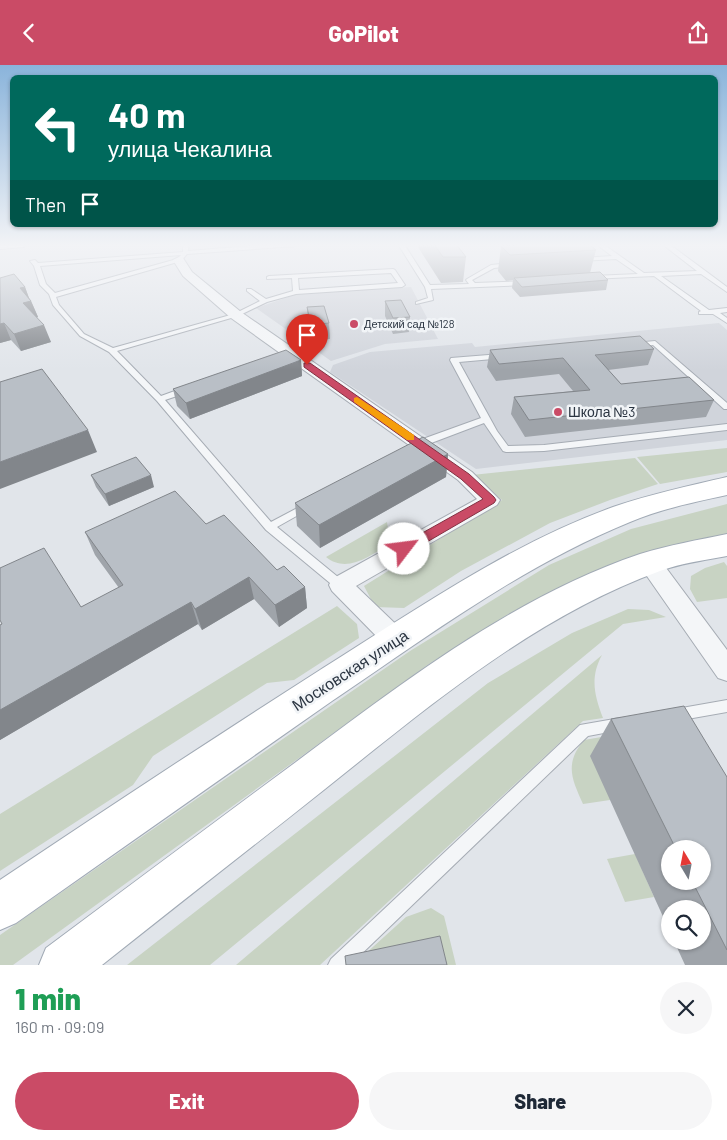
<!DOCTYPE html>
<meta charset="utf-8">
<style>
:root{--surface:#fff;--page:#f6f6f7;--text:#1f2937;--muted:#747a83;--accent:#ca4b66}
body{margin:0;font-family:Barlow,sans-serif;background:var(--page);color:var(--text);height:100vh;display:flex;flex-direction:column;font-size:19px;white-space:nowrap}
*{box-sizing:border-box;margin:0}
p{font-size:16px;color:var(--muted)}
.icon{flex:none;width:28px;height:28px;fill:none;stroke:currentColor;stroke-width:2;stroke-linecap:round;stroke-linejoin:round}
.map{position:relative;height:900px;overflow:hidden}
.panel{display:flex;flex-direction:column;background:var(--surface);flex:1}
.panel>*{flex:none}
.banner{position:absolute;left:10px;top:10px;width:708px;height:152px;border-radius:8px;box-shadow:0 1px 4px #0004;background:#00695c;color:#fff;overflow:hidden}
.needle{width:32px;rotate:350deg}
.buttons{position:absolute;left:661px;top:775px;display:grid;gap:10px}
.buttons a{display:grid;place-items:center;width:50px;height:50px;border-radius:50%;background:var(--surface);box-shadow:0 1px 4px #0004;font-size:25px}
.pin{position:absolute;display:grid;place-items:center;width:42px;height:42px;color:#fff;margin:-51px -21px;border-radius:50% 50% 50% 0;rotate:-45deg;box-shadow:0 0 5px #0007}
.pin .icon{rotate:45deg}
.me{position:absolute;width:55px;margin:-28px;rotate:60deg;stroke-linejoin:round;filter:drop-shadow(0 0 4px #0008)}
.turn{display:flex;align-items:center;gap:18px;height:105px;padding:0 15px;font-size:22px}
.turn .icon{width:65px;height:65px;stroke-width:2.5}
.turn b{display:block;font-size:35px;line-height:42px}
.then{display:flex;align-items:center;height:48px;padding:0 15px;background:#0003;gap:10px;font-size:19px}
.round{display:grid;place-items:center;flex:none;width:52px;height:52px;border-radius:26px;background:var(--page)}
.headline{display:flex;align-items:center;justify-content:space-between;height:85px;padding:0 15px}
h1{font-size:30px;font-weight:800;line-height:38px;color:#1e9e55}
.action{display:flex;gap:10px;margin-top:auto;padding:10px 15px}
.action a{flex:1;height:58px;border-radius:30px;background:var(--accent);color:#fff;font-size:20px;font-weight:800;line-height:58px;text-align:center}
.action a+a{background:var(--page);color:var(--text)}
header{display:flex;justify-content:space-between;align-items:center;height:65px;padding:0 15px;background:var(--accent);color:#fff;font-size:22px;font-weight:800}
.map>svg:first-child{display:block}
.built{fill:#d0d4db}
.green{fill:#c8d3c3}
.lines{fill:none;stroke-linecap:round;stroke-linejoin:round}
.lane-casing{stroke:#a6acb4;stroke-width:2}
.street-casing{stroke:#a6acb4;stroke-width:2}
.secondary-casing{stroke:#a6acb4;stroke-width:2}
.primary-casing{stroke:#a1aab5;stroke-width:2}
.lane{fill:#f4f6f8;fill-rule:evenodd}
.street{fill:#f4f6f8;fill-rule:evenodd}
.secondary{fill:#fff;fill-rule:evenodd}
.primary{fill:#fff;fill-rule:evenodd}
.wall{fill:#9fa4aa;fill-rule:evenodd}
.shaded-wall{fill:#82868b}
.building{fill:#b9bfc6;stroke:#82868b}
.route{fill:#ca4b66;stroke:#833142}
.slow{fill:#f59e0b}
.poi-dot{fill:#ca4b66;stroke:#f1f4f7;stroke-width:2}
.labels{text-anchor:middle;stroke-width:5;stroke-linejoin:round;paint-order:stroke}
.far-poi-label{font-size:11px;fill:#2a3441;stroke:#f1f4f7;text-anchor:start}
.poi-label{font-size:14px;fill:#2a3441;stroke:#f1f4f7;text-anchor:start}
.near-street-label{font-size:16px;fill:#2a3441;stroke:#f1f4f7}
</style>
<header><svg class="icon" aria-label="back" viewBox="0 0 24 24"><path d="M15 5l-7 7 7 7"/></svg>GoPilot<svg class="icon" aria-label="share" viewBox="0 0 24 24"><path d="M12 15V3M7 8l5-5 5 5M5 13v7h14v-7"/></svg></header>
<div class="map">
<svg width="727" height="900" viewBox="0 0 727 900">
<rect width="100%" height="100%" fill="#e1e5ea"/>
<path class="built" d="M 411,222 L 438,274 L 385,279 L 331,296 L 256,243 L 297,229 Z
M 719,258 L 727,265 L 727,375 L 476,404 L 330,307 L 333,300 L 370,287 L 472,278 L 475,282 Z"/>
<path class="green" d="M 727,383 L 727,407 L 660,419 L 637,392 Z
M 635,393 L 658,419 L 610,435 L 550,458 L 461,506 L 404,543 L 375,542 L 364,521 L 502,435 L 472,410 Z
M 727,439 L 727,469 L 575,516 L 507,550 L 429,599 L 13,900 L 0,900 L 0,870 L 410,586 L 549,500 L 631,464 Z
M 387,457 L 390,479 C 369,491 347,509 326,492 Z
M 724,497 L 727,501 L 727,533 L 697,537 L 690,524 L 691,511 L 705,503 Z
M 337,541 L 357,559 L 359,573 L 294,615 L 267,618 L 153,691 L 133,720 L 0,806 L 0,749 Z
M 628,544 L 649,545 L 666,552 L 623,559 L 210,900 L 127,900 L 488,618 L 572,568 Z
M 602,590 C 590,612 594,630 603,653 L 583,656 L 320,900 L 236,900 Z
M 665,661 L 657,678 L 610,735 L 583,739 C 572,714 564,699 584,675 Z
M 635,789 L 654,832 L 625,837 L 607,794 Z
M 431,843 L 444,851 L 456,900 L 353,900 L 406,852 Z"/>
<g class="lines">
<g class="lane-casing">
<path id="lane" d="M 183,179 L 189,179 L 188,186 L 275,179 L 299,179 L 296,181 L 187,189 L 181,196 L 56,232 L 59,240 L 84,269 L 113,283 L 234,249 L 260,236 L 247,226 L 247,224 L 251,224 L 266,234 L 293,226 L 292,213 L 267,214 L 267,212 L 269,211 L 393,204 L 395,205 L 405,220 L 402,222 L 296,229 L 267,237 L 238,251 L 117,286 L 161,331 L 183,323 L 189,323 L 189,327 L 165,335 L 271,457 L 303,440 L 309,440 L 311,442 L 309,444 L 277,462 L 344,517 L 346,520 L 344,523 L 340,524 L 336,523 L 266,465 L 157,336 L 109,287 L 80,271 L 53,240 L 49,229 L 40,220 L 34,201 L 30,196 L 35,195 L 38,198 L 183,187 ZM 181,190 L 177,194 L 55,228 L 46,219 L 40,201 ZM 391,208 L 398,218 L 299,225 L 298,213 Z
M 398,179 L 404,179 L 430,220 L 469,219 L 466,215 L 467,214 L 491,200 L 510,198 L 512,199 L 512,201 L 494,203 L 472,215 L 475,218 L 527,216 L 530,218 L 527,220 L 431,224 L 433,235 L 416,239 L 416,237 L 428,233 L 425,222 Z
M 596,179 L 603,179 L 644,208 L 697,206 L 662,179 L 669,179 L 727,222 L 727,227 L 701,209 L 661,211 L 709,245 L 727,243 L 727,247 L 720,248 L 727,253 L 727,258 L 713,249 L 699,249 L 699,247 L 701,246 L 654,211 L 591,214 L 591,212 L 593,211 L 638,209 L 616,194 L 580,196 L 580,194 L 582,193 L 612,191 Z
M 655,276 L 727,338 L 727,344 L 724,344 L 653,280 L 635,282 L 631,280 L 635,278 Z
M 501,289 L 504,289 L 504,293 L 459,297 L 497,366 L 508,381 L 544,380 L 727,359 L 727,365 L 544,386 L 506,387 L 503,386 L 484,358 L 418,383 L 412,383 L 411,381 L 420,375 L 481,353 L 450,295 L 451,293 Z
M 727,635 L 727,647 L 676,656 L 671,654 L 669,650 L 671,646 L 676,644 Z
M 620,653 L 625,654 L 627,659 L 625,664 L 588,671 L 350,900 L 328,900 L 331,894 L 580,660 Z"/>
</g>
<g class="street-casing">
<path id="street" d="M 179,192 L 183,193 L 192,207 L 241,247 L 472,407 L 500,435 L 497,440 L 356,521 L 405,568 L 408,575 L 405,582 L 396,585 L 387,582 L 332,526 L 329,520 L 332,514 L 477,434 L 458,415 L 231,253 L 183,211 L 173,195 Z
M 650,490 L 658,492 L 727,585 L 727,616 L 718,613 L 642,504 L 639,498 L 642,492 Z"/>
</g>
<g class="secondary-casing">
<path id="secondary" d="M 0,179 L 26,179 L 24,182 L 0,184 Z"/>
</g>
<g class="primary-casing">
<path id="primary" d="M 727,412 L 727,430 C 694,437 661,444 630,457 C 522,501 428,571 332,636 C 226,710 121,784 16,858 L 0,865 L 0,815 C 106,744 212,674 320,605 C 414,546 508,480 613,442 C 651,429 688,421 727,412 Z
M 727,469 L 727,491 C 705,495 682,498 660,506 C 534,552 429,641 325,724 C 251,783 176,841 102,900 L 39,900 L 46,883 C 129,821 212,759 296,697 C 402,618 513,532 640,489 C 669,480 698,475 727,469 Z"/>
</g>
<use href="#lane" class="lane"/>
<use href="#street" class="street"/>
<use href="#secondary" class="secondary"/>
<use href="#primary" class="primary"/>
</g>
<path class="wall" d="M 416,179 L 456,179 L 466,192 L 463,217 L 441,218 Z
M 501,181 L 596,185 L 590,208 L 608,215 L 606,225 L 520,232 L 512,223 L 513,215 L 506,216 L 498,206 Z
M 0,213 L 25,222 L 29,233 L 31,236 L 38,252 L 37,252 L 51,277 L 21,286 L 11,275 L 0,278 Z
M 385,236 L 410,252 L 409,267 L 393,269 L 385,251 Z
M 307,242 L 329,258 L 330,274 L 312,275 L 308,257 Z
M 654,284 L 648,300 L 608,305 L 621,319 L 714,335 L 706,352 L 525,372 L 511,349 L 514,332 L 573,326 L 559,309 L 496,316 L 487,302 L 490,285 Z
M 301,295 L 302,311 L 190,354 L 177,341 L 173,324 Z
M 448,389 L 446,412 L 320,483 L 297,461 L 295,438 Z
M 91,410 L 154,422 L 109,441 L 96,422 Z
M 206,459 L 277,505 L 305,522 L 307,543 L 279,562 L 254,534 L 202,565 L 198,559 L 0,675 L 0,560 L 81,542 L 119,523 L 95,490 L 85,467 Z
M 611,654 L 727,712 L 727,900 L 685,900 L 674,876 L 702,876 L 702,844 L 670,844 L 670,867 L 590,691 ZM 670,784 L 702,784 L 702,816 L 670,816 Z"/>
<path class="shaded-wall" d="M 25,222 L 30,236 L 31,236 L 38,252 L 30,254 L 23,238 L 20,223 Z
M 4,258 L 11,275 L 0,278 L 0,259 Z
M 44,260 L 51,277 L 21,286 L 14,269 Z
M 301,295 L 302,311 L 190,354 L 186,338 Z
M 88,365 L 97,387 L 0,424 L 0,397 Z
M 448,389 L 446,412 L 320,483 L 319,460 Z
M 151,410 L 154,422 L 109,441 L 105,429 Z
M 249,512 L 254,534 L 202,565 L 195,544 Z
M 305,522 L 307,543 L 279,562 L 275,540 Z
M 191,537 L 198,559 L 0,675 L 0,645 Z"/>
<path class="building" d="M 434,179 L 456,179 L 466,192 L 443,192 Z
M 524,179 L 589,179 L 596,185 L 510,190 L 501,181 Z
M 600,207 L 608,215 L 522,222 L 514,213 Z
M 14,209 L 25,222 L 20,223 L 31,236 L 23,238 L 44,260 L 14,269 L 4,258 L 0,259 L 0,213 Z
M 401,235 L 410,252 L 393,253 L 385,236 Z
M 324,241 L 329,258 L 311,260 L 307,242 Z
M 640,271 L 654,284 L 595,290 L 621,319 L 689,312 L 714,335 L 529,355 L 514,332 L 590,325 L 563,293 L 499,299 L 490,285 Z
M 286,285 L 301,295 L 186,338 L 173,324 Z
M 42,304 L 88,365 L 0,397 L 0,317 Z
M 423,372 L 448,389 L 319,460 L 295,438 Z
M 136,392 L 151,410 L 105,429 L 91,410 Z
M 175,426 L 206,459 L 224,450 L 277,505 L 284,501 L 305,522 L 275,540 L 249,512 L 195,544 L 191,537 L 0,645 L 0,560 L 2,559 L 0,555 L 0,503 L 44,483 L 81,542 L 123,520 L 85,467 Z
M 684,641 L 727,712 L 727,885 L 692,816 L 702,816 L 702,784 L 676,784 L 611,654 Z
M 440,871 L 447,900 L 346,900 L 345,891 Z"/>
<linearGradient id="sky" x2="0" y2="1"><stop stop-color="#8ab4db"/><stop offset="0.59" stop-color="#f2f3f6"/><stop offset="1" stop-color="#f2f3f6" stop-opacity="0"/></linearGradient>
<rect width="727" height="305" fill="url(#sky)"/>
<path class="route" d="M 304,298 L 310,298 L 469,409 L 494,432 L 496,435 L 494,438 L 408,488 L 399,488 L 398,484 L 399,481 L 483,434 L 461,414 L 304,302 Z"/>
<path class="slow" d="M 357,332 L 414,370 L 414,375 L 407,375 L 354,337 L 354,333 Z"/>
<g class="poi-dot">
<circle cx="354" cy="259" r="5"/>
<circle cx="558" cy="347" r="5"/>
</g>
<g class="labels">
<g class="far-poi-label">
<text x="364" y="263">Детский сад №128</text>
</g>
<g class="poi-label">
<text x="568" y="352">Школа №3</text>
</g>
<g class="near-street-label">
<text transform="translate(350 605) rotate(-33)" y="6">Московская улица</text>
</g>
</g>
</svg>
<div class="buttons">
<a><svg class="needle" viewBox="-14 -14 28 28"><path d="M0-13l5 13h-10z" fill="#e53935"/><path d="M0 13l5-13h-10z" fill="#747a83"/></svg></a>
<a><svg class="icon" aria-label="search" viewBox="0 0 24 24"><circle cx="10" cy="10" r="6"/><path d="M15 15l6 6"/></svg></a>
</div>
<div class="pin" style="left:307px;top:300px;background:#d93025"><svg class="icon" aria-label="arrive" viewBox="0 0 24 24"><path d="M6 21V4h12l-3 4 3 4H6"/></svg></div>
<svg class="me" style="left:404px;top:484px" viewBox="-20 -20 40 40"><circle r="19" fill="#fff"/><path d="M0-13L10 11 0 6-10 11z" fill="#ca4b66"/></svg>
<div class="banner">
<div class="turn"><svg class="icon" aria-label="left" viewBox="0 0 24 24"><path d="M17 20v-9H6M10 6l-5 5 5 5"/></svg><div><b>40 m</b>улица Чекалина</div></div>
<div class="then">Then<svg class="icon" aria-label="arrive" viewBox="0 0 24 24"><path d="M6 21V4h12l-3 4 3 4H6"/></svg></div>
</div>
</div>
<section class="panel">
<div class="headline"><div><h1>1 min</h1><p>160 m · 09:09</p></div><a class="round"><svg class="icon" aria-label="close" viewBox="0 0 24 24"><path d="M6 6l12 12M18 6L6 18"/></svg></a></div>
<div class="action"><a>Exit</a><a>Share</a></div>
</section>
